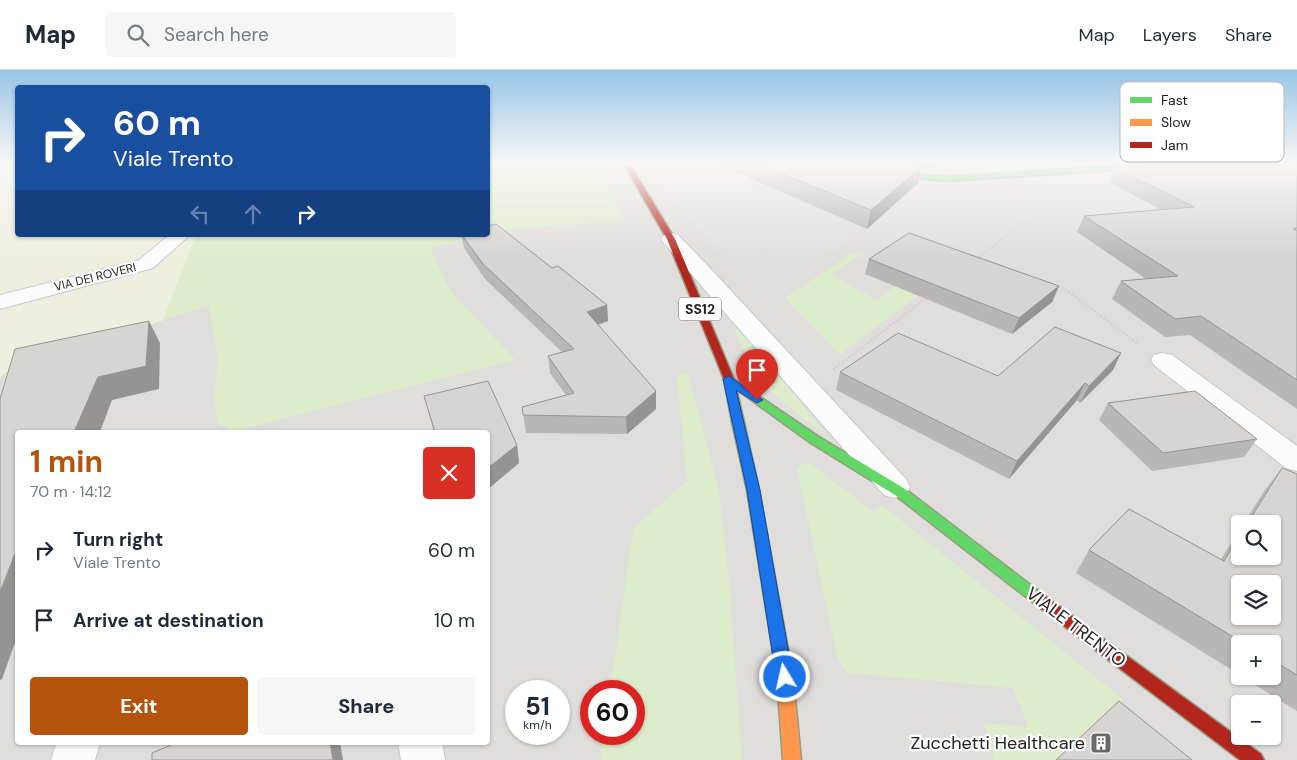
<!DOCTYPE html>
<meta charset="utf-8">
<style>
:root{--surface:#fff;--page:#f6f6f7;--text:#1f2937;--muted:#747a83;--line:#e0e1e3;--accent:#b45309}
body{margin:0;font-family:"DM Sans",sans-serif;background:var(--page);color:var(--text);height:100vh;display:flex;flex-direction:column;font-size:19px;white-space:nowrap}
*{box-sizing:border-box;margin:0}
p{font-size:16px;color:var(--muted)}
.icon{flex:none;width:28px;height:28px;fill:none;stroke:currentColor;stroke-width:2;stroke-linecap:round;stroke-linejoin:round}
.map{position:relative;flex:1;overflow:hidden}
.details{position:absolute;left:15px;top:360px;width:475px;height:315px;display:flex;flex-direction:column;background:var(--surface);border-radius:5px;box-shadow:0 1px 4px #0004}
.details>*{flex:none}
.hud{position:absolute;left:15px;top:15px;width:475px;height:152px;border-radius:5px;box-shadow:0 1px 4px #0004;background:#1a4fa0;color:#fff;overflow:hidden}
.fabs{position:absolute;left:1231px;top:445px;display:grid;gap:10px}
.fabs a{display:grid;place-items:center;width:50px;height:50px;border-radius:5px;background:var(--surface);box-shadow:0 1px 4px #0004;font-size:25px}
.speed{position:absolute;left:505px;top:610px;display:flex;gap:10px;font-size:25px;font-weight:700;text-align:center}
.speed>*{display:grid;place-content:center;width:65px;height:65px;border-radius:50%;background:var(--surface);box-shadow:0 1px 4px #0004;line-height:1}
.speed small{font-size:12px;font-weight:400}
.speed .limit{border:8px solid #d22;background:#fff;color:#111}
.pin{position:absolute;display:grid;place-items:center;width:42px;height:42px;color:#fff;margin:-51px -21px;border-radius:50% 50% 50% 0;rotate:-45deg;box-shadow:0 0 5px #0007}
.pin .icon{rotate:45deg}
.me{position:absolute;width:55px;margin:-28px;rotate:351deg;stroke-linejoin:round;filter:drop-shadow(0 0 4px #0008)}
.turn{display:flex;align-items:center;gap:18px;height:105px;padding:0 15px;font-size:22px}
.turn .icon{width:65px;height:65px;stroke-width:2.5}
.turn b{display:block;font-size:35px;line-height:42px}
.lanes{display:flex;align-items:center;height:48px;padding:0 15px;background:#0003;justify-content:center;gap:25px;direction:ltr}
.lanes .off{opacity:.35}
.round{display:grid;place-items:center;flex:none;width:52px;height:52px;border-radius:5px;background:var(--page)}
.overview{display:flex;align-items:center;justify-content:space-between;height:85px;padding:0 15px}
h1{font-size:30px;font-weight:700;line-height:38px;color:var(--accent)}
.button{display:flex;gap:10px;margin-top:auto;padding:10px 15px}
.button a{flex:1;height:58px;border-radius:5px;background:var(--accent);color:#fff;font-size:20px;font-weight:700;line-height:58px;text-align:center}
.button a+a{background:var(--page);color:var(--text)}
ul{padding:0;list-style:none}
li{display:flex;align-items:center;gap:15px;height:70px;padding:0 15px}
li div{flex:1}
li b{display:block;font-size:19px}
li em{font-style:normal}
header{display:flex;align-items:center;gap:30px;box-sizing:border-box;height:70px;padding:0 25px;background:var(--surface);border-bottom:1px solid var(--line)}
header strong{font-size:24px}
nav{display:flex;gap:28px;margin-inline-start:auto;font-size:18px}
.search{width:350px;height:45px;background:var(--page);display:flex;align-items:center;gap:12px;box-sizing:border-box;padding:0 18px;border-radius:5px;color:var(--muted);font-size:19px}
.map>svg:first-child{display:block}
.residential{fill:#dfdedc;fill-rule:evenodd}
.farmland{fill:#efefdf}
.grass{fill:#ddeccb}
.parking{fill:#e0dfde}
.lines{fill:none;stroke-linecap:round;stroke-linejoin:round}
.street-casing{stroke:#c9c8c7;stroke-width:2}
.fast-casing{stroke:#999a82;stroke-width:3}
.slow-casing{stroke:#999a82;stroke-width:3}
.jam-casing{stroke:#999a82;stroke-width:3}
.path-far1{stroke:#dccecd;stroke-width:2;stroke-dasharray:2 2;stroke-linecap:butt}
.path{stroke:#dccecd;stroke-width:2.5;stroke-dasharray:2 2;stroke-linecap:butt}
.street{fill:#fdfcfc;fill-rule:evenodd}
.fast{fill:#63d668;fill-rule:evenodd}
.slow{fill:#ff974d;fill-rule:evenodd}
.jam{fill:#b3261e;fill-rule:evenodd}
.wall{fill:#b9b6b5}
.shaded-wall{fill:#969493}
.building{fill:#d7d4d2;stroke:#969493;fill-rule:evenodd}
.route{fill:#1a73e8;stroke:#114b97}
.labels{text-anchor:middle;stroke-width:4.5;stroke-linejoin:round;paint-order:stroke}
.far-street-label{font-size:12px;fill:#222;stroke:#fff}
.shield{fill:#fff;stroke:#646464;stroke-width:1}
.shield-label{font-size:14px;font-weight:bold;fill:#222}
.near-street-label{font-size:18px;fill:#222;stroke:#fff}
.near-poi-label{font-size:18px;fill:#222;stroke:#fff;text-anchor:end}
.key{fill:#fff;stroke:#bdbdbd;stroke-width:1}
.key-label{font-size:14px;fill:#222}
</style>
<header>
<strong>Map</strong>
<div class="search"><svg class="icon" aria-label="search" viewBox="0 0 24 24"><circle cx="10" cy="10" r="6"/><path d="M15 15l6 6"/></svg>Search here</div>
<nav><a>Map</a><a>Layers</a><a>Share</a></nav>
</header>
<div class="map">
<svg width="1297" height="690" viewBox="0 0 1297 690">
<rect width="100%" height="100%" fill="#f0eeeb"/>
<path class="residential" d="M 488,93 L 1297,93 L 1297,690 L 0,690 L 0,307 L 4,303 L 163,250 L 196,165 L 488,165 ZM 18,362 L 488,362 L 488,672 L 18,672 ZM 1240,454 L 1272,454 L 1272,486 L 1240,486 ZM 1240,514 L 1272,514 L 1272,546 L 1240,546 ZM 1240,574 L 1272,574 L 1272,606 L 1240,606 ZM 516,621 L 559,621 L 559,664 L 516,664 ZM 591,621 L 634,621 L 634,664 L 591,664 ZM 1240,634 L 1272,634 L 1272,666 L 1240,666 Z"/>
<path class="farmland" d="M 0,93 L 17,93 L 18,165 L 196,165 L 163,250 L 4,303 L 0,307 Z"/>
<path class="grass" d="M 488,93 L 587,93 L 626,151 L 520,158 L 430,178 L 450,220 L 515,290 L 234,361 L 217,353 L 214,327 L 218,288 L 209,236 L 163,250 L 196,165 L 488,165 Z
M 864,183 L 832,204 L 877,231 L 914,202 L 947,204 L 840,284 L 785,228 L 851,184 Z
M 729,245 L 833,372 L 755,309 Z
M 688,303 L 719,421 L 729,509 L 742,690 L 600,690 L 604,664 L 634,664 L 634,621 L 610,621 L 633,459 L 687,411 L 677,305 Z
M 810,393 L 872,441 L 883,436 L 1123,629 L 1122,635 L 1063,690 L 994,690 L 984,653 L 1028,657 L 1013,618 L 849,603 L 842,597 L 837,585 L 797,400 L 798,396 Z"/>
<path class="parking" d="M 656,93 L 696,93 L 853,168 L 758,229 L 663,116 Z
M 1206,281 L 1249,312 L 1220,316 L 1177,284 Z"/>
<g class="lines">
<g class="street-casing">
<path id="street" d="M 671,163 L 678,165 L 707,195 L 906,409 L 910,417 L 906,425 L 895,428 L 884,425 L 664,173 L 661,169 L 664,165 Z
M 169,165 L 190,165 L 153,198 L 0,239 L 0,225 L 139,190 Z
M 1163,283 L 1172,285 L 1297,376 L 1297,401 L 1286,398 L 1154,295 L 1151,290 L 1154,285 Z
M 57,672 L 100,672 L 95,690 L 51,690 Z
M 398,672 L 442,672 L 445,690 L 401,690 Z"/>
</g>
<g class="fast-casing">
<path id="fast" d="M 870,93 L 880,93 L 915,104 L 947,107 L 1114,96 L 1117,98 L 1114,100 L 947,111 L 914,108 Z
M 729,306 L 819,367 L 905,419 L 1045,526 L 1047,530 L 1045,534 L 1040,536 L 1035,534 L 895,425 L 811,373 L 725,311 L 724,309 Z"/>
</g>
<g class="slow-casing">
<path id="slow" d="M 1153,93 L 1184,93 L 1181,95 L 1114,100 L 1111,98 L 1114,96 Z
M 738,348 L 744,352 L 759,420 L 793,607 L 801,690 L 783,690 L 777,607 L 747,420 L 732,352 Z"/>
</g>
<g class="jam-casing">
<path id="jam" d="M 623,93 L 629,93 L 675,169 L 734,309 L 744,352 L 742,355 L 738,356 L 732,352 L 724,309 L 667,169 Z
M 1040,524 L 1045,526 L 1261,684 L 1264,690 L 1240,690 L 1035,534 L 1033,530 L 1035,526 Z"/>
</g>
<path class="path-far1" d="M 976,190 L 1026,150"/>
<path class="path" d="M 1054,215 L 1065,219 L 1137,273
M 833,300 L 929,226"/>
<use href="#street" class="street"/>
<use href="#fast" class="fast"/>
<use href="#slow" class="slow"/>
<use href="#jam" class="jam"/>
</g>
<path class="wall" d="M 715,93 L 940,93 L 932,101 L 921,100 L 918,113 L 867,159 Z
M 1136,93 L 1297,93 L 1297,339 L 1190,265 L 1165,267 L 1112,229 L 1121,211 L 1146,209 L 1077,162 L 1084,146 L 1161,140 L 1109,112 L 1115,98 L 1135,96 Z
M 461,165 L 488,165 L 552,198 L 607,235 L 608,251 L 598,255 L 656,339 L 627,364 L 526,363 L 522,337 L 566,325 L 550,303 L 548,286 L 562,282 L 485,209 L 464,178 Z
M 869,189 L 1059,216 L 1052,232 L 1012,264 L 865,204 Z
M 1121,283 L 1113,300 L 1080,333 L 1077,330 L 1009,409 L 836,320 L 840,302 L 998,306 Z
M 424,326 L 517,375 L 519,393 L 488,419 L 488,362 L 434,362 Z
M 1108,333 L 1257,369 L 1244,387 L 1152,401 L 1099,350 Z
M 1282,398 L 1297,404 L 1297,641 L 1241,606 L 1272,606 L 1272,574 L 1240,574 L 1240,605 L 1076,503 L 1089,480 L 1221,489 L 1240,459 L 1240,486 L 1272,454 L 1243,454 L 1265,420 Z"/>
<path class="shaded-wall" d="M 933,93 L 940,93 L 932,101 Z
M 922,96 L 918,113 L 867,159 L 871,140 Z
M 1059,216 L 1052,232 L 1012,264 L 1019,248 Z
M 607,235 L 608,251 L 588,258 L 587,242 Z
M 149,251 L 160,273 L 159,319 L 112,330 L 100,362 L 74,362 L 98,307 Z
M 1121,283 L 1113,300 L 1080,333 L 1089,316 Z
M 1085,313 L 1077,330 L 1009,409 L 1017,391 Z
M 656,321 L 656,339 L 627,364 L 626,347 Z
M 517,375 L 519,393 L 488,419 L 488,398 Z
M 18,476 L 18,564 L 2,609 L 0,610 L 0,522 Z
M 330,672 L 340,672 L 343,690 L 333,690 Z"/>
<path class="building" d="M 756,93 L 912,93 L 922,96 L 871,140 Z
M 1149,93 L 1297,93 L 1297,158 L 1293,159 L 1297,161 L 1297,310 L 1201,246 L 1175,249 L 1121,211 L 1178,206 L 1084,146 L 1194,137 L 1115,98 L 1152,95 Z
M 496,154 L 552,198 L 558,196 L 607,235 L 587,242 L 656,321 L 626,347 L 523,345 L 522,337 L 574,323 L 548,286 L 574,279 L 483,194 L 462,165 L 488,165 L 488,156 Z
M 909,163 L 1059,216 L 1019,248 L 869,189 Z
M 149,251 L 146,296 L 98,307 L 74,362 L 18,362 L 18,476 L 0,522 L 0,329 L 15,279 Z
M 1055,257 L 1121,283 L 1089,316 L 1085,313 L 1017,391 L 840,302 L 898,263 L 998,306 Z
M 488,311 L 517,375 L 488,398 L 488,362 L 434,362 L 435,362 L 424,326 Z
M 1195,321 L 1257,369 L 1163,383 L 1108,333 Z
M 1282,398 L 1297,404 L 1297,605 L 1272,590 L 1272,574 L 1245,574 L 1089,480 L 1129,439 L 1224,491 L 1240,464 L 1240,486 L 1272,486 L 1272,454 L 1247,454 ZM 1240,514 L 1272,514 L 1272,546 L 1240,546 Z
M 1119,631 L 1192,690 L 1056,690 Z
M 178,672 L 330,672 L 333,690 L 152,690 L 152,683 Z"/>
<linearGradient id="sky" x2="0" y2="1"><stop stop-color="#97c4e6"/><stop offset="0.49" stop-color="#f8f7f6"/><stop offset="1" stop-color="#f8f7f6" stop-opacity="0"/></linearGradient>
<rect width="1297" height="190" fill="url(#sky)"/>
<path class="route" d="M 729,306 L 763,330 L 757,333 L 736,320 L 760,420 L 793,607 L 791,612 L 785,615 L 779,612 L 776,607 L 747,420 L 723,309 Z"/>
<defs>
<g id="building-square" transform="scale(1.125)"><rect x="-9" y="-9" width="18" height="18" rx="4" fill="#6a6968" stroke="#fff"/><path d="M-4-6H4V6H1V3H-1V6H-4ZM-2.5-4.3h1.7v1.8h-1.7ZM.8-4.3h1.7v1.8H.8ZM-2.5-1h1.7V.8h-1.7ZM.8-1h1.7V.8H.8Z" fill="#fff"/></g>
</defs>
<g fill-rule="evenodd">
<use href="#building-square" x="1101" y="673"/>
</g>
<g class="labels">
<g class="far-street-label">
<text transform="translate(95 207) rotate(-14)" y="4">VIA DEI ROVERI</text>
</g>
<rect class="shield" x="679" y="227.5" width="42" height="23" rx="4"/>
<g class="shield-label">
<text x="700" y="244">SS12</text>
</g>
<g class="near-street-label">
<text transform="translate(1076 557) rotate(37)" y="6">VIALE TRENTO</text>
</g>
<g class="near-poi-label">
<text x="1085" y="679">Zucchetti Healthcare</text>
</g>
</g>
<rect x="1120" y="12" width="164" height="80" rx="8" class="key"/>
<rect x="1130" y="27" width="22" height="6" fill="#63d668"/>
<rect x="1130" y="49" width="22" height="7" fill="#ff974d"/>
<rect x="1130" y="72" width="22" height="6" fill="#b3261e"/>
<g class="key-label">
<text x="1161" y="35">Fast</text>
<text x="1161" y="57">Slow</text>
<text x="1161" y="80">Jam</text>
</g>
</svg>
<div class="fabs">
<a><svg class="icon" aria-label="search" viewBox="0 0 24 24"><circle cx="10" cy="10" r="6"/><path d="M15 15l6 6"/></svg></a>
<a><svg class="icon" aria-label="layers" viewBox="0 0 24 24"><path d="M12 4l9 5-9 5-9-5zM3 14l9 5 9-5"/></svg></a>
<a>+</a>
<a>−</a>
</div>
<div class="speed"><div>51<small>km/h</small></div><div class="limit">60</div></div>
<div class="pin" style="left:757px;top:330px;background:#d93025"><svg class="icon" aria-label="arrive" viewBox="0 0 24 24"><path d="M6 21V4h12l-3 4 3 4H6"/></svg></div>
<svg class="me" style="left:785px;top:607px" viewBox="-20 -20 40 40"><circle r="17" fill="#1a73e8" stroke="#fff" stroke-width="3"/><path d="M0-11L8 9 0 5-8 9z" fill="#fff"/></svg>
<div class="hud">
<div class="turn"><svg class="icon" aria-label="right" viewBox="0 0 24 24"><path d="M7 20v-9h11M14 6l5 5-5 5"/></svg><div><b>60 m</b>Viale Trento</div></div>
<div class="lanes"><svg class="icon off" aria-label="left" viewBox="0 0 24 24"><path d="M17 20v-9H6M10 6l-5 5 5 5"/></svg><svg class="icon off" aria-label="ahead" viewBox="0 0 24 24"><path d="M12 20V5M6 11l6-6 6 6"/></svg><svg class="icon" aria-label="right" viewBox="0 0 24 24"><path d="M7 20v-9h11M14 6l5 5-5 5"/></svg></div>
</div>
<section class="details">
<div class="overview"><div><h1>1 min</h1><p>70 m · 14:12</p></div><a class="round" style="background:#d93025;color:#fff"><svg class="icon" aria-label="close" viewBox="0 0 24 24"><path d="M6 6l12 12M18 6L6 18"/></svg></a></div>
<ul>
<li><svg class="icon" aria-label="right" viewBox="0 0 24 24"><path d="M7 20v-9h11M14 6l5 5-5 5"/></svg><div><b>Turn right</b><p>Viale Trento</p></div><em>60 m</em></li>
<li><svg class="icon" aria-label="arrive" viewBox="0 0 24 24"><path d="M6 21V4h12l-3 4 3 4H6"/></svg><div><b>Arrive at destination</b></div><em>10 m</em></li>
</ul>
<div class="button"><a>Exit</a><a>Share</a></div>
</section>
</div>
